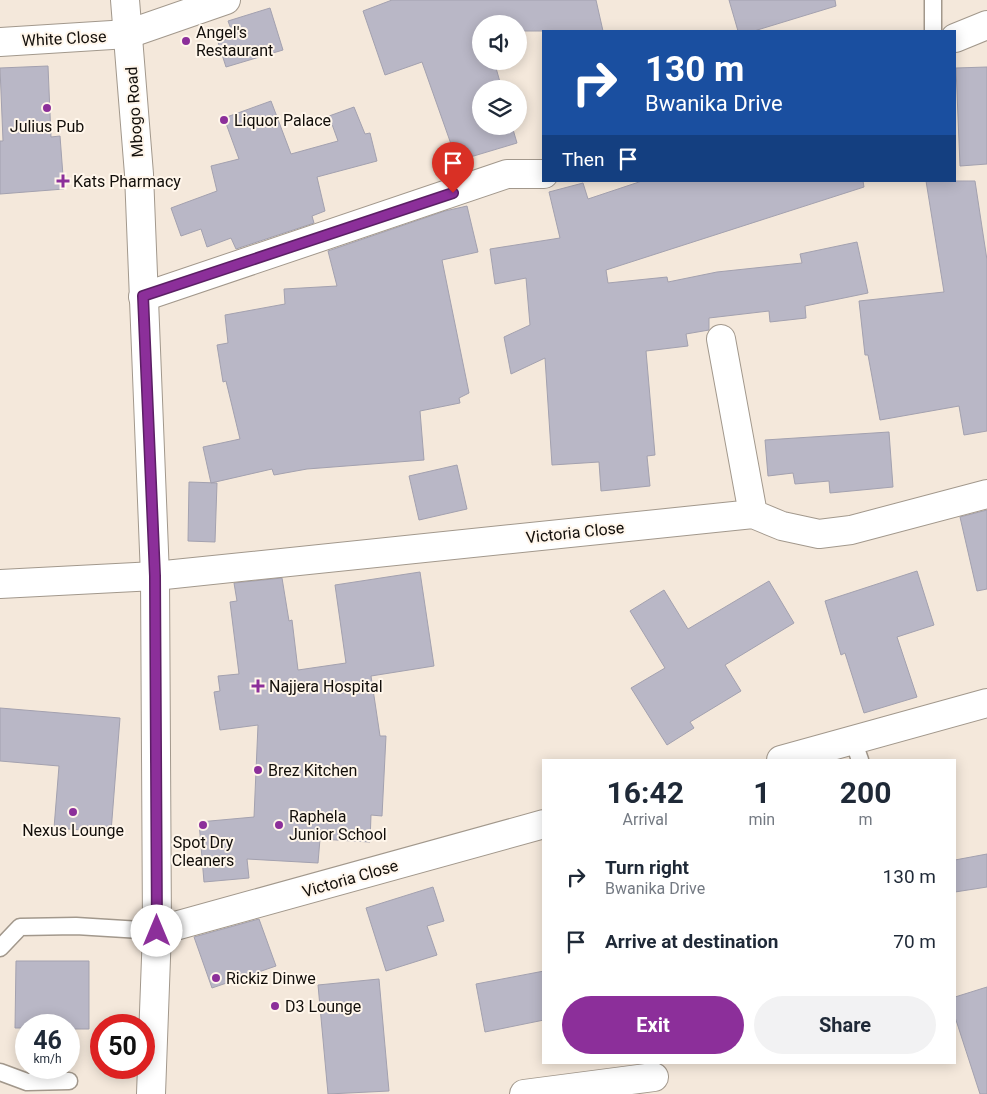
<!DOCTYPE html>
<style>
:root{--surface:#fff;--page:#f2f2f3;--text:#1f2937;--muted:#747a83;--accent:#8c2f9a}
body{margin:0;font-family:Roboto,sans-serif;background:var(--page);color:var(--text);height:100vh;display:flex;flex-direction:column;font-size:19px;white-space:nowrap}
*{box-sizing:border-box;margin:0}
p{font-size:16px;color:var(--muted)}
.icon{flex:none;width:28px;height:28px;fill:none;stroke:currentColor;stroke-width:2;stroke-linecap:round;stroke-linejoin:round}
.map{position:relative;flex:1;overflow:hidden}
.panel{position:absolute;left:542px;top:759px;width:414px;height:305px;display:flex;flex-direction:column;background:var(--surface);border-radius:0px;box-shadow:0 2px 12px #0003}
.panel>*{flex:none}
.top-card{position:absolute;left:542px;top:30px;width:414px;height:152px;border-radius:0px;box-shadow:0 2px 12px #0003;background:#1a4fa0;color:#fff;overflow:hidden}
.tools{position:absolute;left:472px;top:15px;display:grid;gap:10px}
.tools a{display:grid;place-items:center;width:55px;height:55px;border-radius:50%;background:var(--surface);box-shadow:0 2px 12px #0003;font-size:25px}
.speed{position:absolute;left:15px;top:1014px;display:flex;gap:10px;font-size:25px;font-weight:700;text-align:center}
.speed>*{display:grid;place-content:center;width:65px;height:65px;border-radius:50%;background:var(--surface);box-shadow:0 2px 12px #0003;line-height:1}
.speed small{font-size:12px;font-weight:400}
.speed .limit{border:8px solid #d22;background:#fff;color:#111}
.pin{position:absolute;display:grid;place-items:center;width:42px;height:42px;color:#fff;margin:-51px -21px;border-radius:50% 50% 50% 0;rotate:-45deg;box-shadow:0 0 5px #0007}
.pin .icon{rotate:45deg}
.me{position:absolute;width:55px;margin:-28px;rotate:0deg;stroke-linejoin:round;filter:drop-shadow(0 0 4px #0008)}
.turn{display:flex;align-items:center;gap:18px;height:105px;padding:0 20px;font-size:22px}
.turn .icon{width:65px;height:65px;stroke-width:2.5}
.turn b{display:block;font-size:35px;line-height:42px}
.then{display:flex;align-items:center;height:48px;padding:0 20px;background:#0003;gap:10px;font-size:19px}
.eta{display:flex;justify-content:space-evenly;align-items:center;height:85px;text-align:center}
.eta b{font-size:30px;font-weight:700;line-height:35px}
.action{display:flex;gap:10px;margin-top:auto;padding:10px 20px}
.action a{flex:1;height:58px;border-radius:30px;background:var(--accent);color:#fff;font-size:20px;font-weight:700;line-height:58px;text-align:center}
.action a+a{background:var(--page);color:var(--text)}
ul{padding:0;list-style:none}
li{display:flex;align-items:center;gap:15px;height:65px;padding:0 20px}
li div{flex:1}
li b{display:block;font-size:19px}
li em{font-style:normal}
.map>svg:first-child{display:block}
.building{fill:#b9b7c6;stroke:#a3a1af}
.lines{fill:none;stroke-linecap:round;stroke-linejoin:round}
.lane-casing{stroke:#a2988c;stroke-width:19}
.street-casing{stroke:#a2988c;stroke-width:30}
.secondary-casing{stroke:#a2988c;stroke-width:30}
.lane{stroke:#fff;stroke-width:16}
.street{stroke:#fff;stroke-width:28}
.secondary{stroke:#fff;stroke-width:28}
.route-casing{stroke:#5b1f64;stroke-width:12}
.route{stroke:#8c2f9a;stroke-width:9}
.poi-dot{fill:#8c2f9a;stroke:#fff6eb;stroke-width:2}
.labels{text-anchor:middle;stroke-width:4;stroke-linejoin:round;paint-order:stroke}
.poi-label{font-size:16px;fill:#120e0a;stroke:#fff6eb;text-anchor:start}
.street-label{font-size:16px;fill:#120e0a;stroke:#fff6eb}
</style>
<div class="map">
<svg width="987" height="1094" viewBox="0 0 987 1094">
<rect width="100%" height="100%" fill="#f4e8db"/>
<path class="building" d="M 392,0 L 596,0 L 603,31 L 519,31 L 519,24 L 481,24 L 481,61 L 494,61 L 502,89 L 481,89 L 481,126 L 512,126 L 517,143 L 457,161 L 422,62 L 385,75 L 363,11 Z
M 729,0 L 835,0 L 836,6 L 754,31 L 738,31 Z
M 270,8 L 283,50 L 226,67 L 218,42 L 234,37 L 228,21 Z
M 48,66 L 51,137 L 60,136 L 64,189 L 0,194 L 0,141 L 3,141 L 0,68 Z
M 987,67 L 987,164 L 960,166 L 956,68 Z
M 271,101 L 291,154 L 338,141 L 329,116 L 354,107 L 365,134 L 370,133 L 377,161 L 317,177 L 325,211 L 312,216 L 314,223 L 236,249 L 231,238 L 207,247 L 201,229 L 181,236 L 171,208 L 217,191 L 211,166 L 239,159 L 224,118 Z
M 642,181 L 863,181 L 864,187 L 606,270 L 608,283 L 667,277 L 668,282 L 717,272 L 802,263 L 800,254 L 857,242 L 868,293 L 805,306 L 806,318 L 770,322 L 769,311 L 709,318 L 709,330 L 686,334 L 688,346 L 646,351 L 655,455 L 647,456 L 650,486 L 601,491 L 599,462 L 552,465 L 545,358 L 511,374 L 504,337 L 530,325 L 526,278 L 495,284 L 490,249 L 560,238 L 549,192 L 583,183 L 588,199 Z
M 926,181 L 975,181 L 987,260 L 987,431 L 964,435 L 959,406 L 880,420 L 868,355 L 865,355 L 859,301 L 944,292 Z
M 467,206 L 478,252 L 442,260 L 469,393 L 459,398 L 460,403 L 420,411 L 424,460 L 307,469 L 274,475 L 272,469 L 211,483 L 203,447 L 240,439 L 226,381 L 223,382 L 217,345 L 228,343 L 225,315 L 285,304 L 284,289 L 337,286 L 328,251 L 445,211 Z
M 889,432 L 893,487 L 830,493 L 829,481 L 795,484 L 793,473 L 768,476 L 765,440 Z
M 457,465 L 467,509 L 419,520 L 409,476 Z
M 189,482 L 217,483 L 215,542 L 188,541 Z
M 987,510 L 987,589 L 977,591 L 960,517 Z
M 917,571 L 934,625 L 897,637 L 917,697 L 864,713 L 845,653 L 841,655 L 825,601 Z
M 420,572 L 434,666 L 371,676 L 380,736 L 386,736 L 382,816 L 371,815 L 370,842 L 320,839 L 318,863 L 247,859 L 249,878 L 204,882 L 199,822 L 254,817 L 258,725 L 220,730 L 214,692 L 220,691 L 218,676 L 239,674 L 230,602 L 237,601 L 234,583 L 282,578 L 289,621 L 292,620 L 298,670 L 346,663 L 335,585 Z
M 769,581 L 794,623 L 725,665 L 741,691 L 690,722 L 694,728 L 667,745 L 631,688 L 665,668 L 630,611 L 664,590 L 688,629 Z
M 0,708 L 120,718 L 111,832 L 54,828 L 59,766 L 0,761 Z
M 987,854 L 987,887 L 955,892 L 955,860 Z
M 433,887 L 444,921 L 427,926 L 437,955 L 386,971 L 366,908 Z
M 259,919 L 276,966 L 212,988 L 194,937 Z
M 16,961 L 89,961 L 89,1029 L 69,1029 L 69,1025 L 26,1025 L 26,1028 L 15,1028 Z
M 544,971 L 544,1020 L 485,1032 L 476,984 Z
M 379,979 L 389,1091 L 328,1094 L 318,985 Z
M 987,987 L 987,1094 L 980,1094 L 955,1017 L 955,997 Z"/>
<g class="lines">
<g class="lane-casing">
<path id="lane" d="M 933,31 L 933,0
M 853,740 L 860,760
M 0,948 L 20,927 L 76,926 L 157,931
M 0,1072 L 27,1082 L 69,1081"/>
</g>
<g class="street-casing">
<path id="street" d="M 955,38 L 987,25
M 0,42 L 128,34 L 226,0
M 143,297 L 507,174 L 544,174
M 721,339 L 753,514
M 0,584 L 155,576 L 753,514 L 782,526 L 819,534 L 851,530 L 987,494
M 781,760 L 987,703
M 157,931 L 544,824
M 524,1094 L 654,1077"/>
</g>
<g class="secondary-casing">
<path id="secondary" d="M 125,0 L 139,174 L 155,576 L 157,931 L 151,1094"/>
</g>
<use href="#lane" class="lane"/>
<use href="#street" class="street"/>
<use href="#secondary" class="secondary"/>
</g>
<g class="lines">
<g class="route-casing">
<path id="route" d="M 157,931 L 155,576 L 143,296 L 453,193"/>
</g>
<use href="#route" class="route"/>
</g>
<g class="poi-dot">
<circle cx="186" cy="41" r="5"/>
<circle cx="47" cy="108" r="5"/>
<circle cx="224" cy="120" r="5"/>
<path d="M60.5 173.5h5v5h5v5h-5v5h-5v-5h-5v-5h5z"/>
<path d="M255.5 678.5h5v5h5v5h-5v5h-5v-5h-5v-5h5z"/>
<circle cx="258" cy="770" r="5"/>
<circle cx="73" cy="812" r="5"/>
<circle cx="203" cy="825" r="5"/>
<circle cx="279" cy="825" r="5"/>
<circle cx="216" cy="978" r="5"/>
<circle cx="275" cy="1006" r="5"/>
</g>
<g class="labels">
<g class="poi-label">
<text x="196" y="38">Angel's<tspan x="196" dy="18">Restaurant</tspan></text>
<text x="234" y="126">Liquor Palace</text>
<text x="47" y="132" text-anchor="middle">Julius Pub</text>
<text x="73" y="187">Kats Pharmacy</text>
<text x="269" y="692">Najjera Hospital</text>
<text x="268" y="776">Brez Kitchen</text>
<text x="289" y="822">Raphela<tspan x="289" dy="18">Junior School</tspan></text>
<text x="73" y="836" text-anchor="middle">Nexus Lounge</text>
<text x="203" y="848" text-anchor="middle">Spot Dry<tspan x="203" dy="18">Cleaners</tspan></text>
<text x="226" y="984">Rickiz Dinwe</text>
<text x="285" y="1012">D3 Lounge</text>
</g>
<g class="street-label">
<text transform="translate(64 38) rotate(-3)" y="6">White Close</text>
<text transform="translate(134 112) rotate(-94)" y="6">Mbogo Road</text>
<text transform="translate(575 532) rotate(-6)" y="6">Victoria Close</text>
<text transform="translate(350 878) rotate(-16)" y="6">Victoria Close</text>
</g>
</g>
</svg>
<div class="tools">
<a><svg class="icon" aria-label="sound" viewBox="0 0 24 24"><path d="M4 9h4l5-4v14l-5-4H4zM17 9q2 3 0 6"/></svg></a>
<a><svg class="icon" aria-label="layers" viewBox="0 0 24 24"><path d="M12 4l9 5-9 5-9-5zM3 14l9 5 9-5"/></svg></a>
</div>
<div class="speed"><div>46<small>km/h</small></div><div class="limit">50</div></div>
<div class="pin" style="left:453px;top:193px;background:#d93025"><svg class="icon" aria-label="arrive" viewBox="0 0 24 24"><path d="M6 21V4h12l-3 4 3 4H6"/></svg></div>
<svg class="me" style="left:157px;top:931px" viewBox="-20 -20 40 40"><circle r="19" fill="#fff"/><path d="M0-13L10 11 0 6-10 11z" fill="#8c2f9a"/></svg>
<div class="top-card">
<div class="turn"><svg class="icon" aria-label="right" viewBox="0 0 24 24"><path d="M7 20v-9h11M14 6l5 5-5 5"/></svg><div><b>130 m</b>Bwanika Drive</div></div>
<div class="then">Then<svg class="icon" aria-label="arrive" viewBox="0 0 24 24"><path d="M6 21V4h12l-3 4 3 4H6"/></svg></div>
</div>
<section class="panel">
<div class="eta">
<div><b>16:42</b><p>Arrival</p></div>
<div><b>1</b><p>min</p></div>
<div><b>200</b><p>m</p></div>
</div>
<ul>
<li><svg class="icon" aria-label="right" viewBox="0 0 24 24"><path d="M7 20v-9h11M14 6l5 5-5 5"/></svg><div><b>Turn right</b><p>Bwanika Drive</p></div><em>130 m</em></li>
<li><svg class="icon" aria-label="arrive" viewBox="0 0 24 24"><path d="M6 21V4h12l-3 4 3 4H6"/></svg><div><b>Arrive at destination</b></div><em>70 m</em></li>
</ul>
<div class="action"><a>Exit</a><a>Share</a></div>
</section>
</div>
